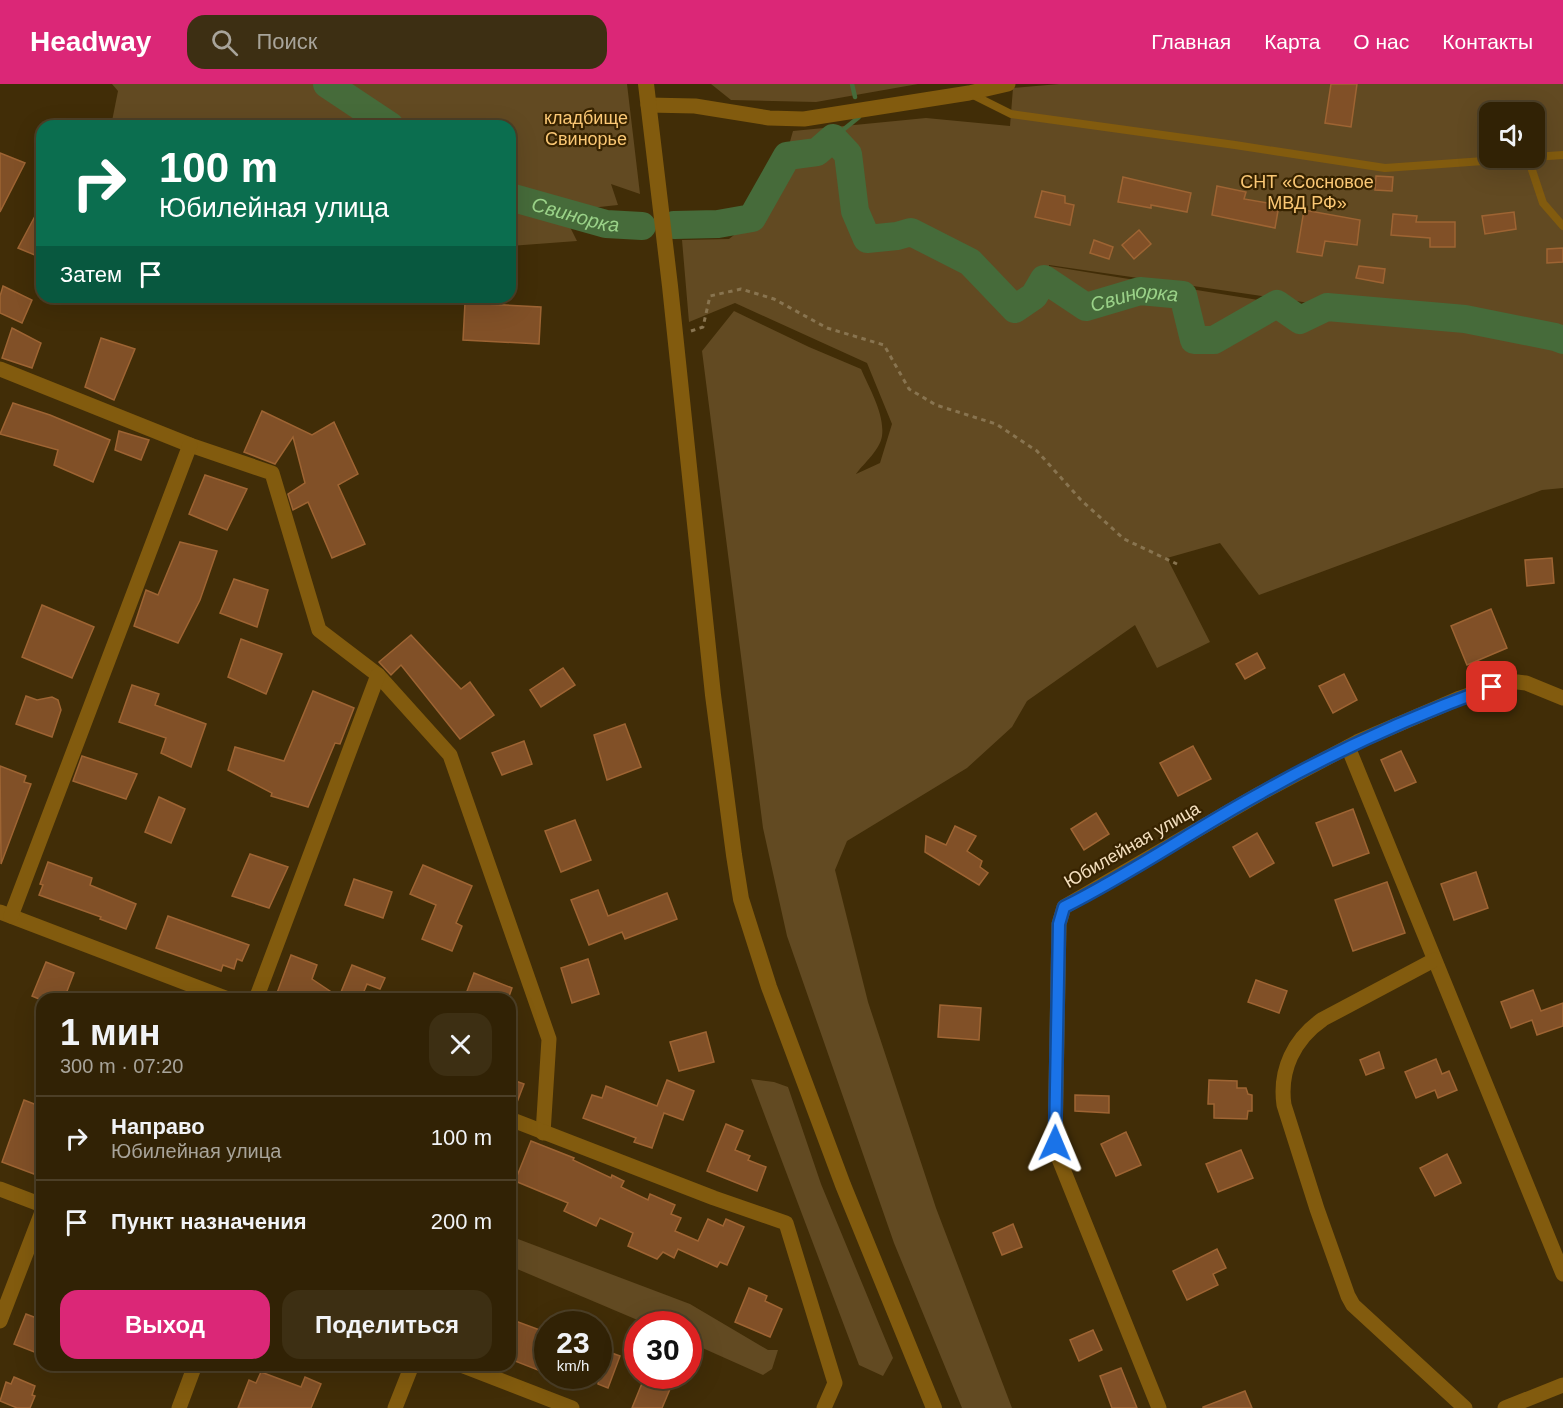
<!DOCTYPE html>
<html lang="ru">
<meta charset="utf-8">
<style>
:root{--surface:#312205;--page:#3d2f13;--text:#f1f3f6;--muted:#a8a49a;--line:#4c3f27;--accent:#db2777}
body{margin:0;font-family:Helvetica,sans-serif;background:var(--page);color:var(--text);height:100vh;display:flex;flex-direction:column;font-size:22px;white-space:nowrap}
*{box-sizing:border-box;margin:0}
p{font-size:20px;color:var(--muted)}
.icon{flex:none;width:33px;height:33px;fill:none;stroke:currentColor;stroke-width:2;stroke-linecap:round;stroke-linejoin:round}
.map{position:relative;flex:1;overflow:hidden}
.details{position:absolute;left:36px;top:909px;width:480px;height:378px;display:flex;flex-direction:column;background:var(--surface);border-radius:18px;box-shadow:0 6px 24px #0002,0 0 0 2px var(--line)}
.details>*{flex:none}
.top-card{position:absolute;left:36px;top:36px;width:480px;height:183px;border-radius:18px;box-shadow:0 6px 24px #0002,0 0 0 2px var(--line);background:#0b6e4f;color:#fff;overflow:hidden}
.buttons{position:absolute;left:1479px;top:18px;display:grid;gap:12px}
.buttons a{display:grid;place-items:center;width:66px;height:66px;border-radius:12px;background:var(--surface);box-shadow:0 6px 24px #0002,0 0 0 2px var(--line);font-size:30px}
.speed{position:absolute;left:534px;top:1227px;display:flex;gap:12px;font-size:30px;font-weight:700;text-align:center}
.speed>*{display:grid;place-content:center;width:78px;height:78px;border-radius:50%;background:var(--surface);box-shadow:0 6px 24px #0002,0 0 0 2px var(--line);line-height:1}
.speed small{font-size:15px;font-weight:400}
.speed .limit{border:9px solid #d22;background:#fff;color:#111}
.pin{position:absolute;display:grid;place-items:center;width:51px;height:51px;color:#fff;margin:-26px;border-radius:12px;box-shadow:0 3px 9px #0006}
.me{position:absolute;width:66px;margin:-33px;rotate:1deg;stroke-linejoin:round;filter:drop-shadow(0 0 4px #0008)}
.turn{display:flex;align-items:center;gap:21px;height:126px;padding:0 24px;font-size:27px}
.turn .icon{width:78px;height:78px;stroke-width:2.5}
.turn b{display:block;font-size:42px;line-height:51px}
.then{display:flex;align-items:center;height:57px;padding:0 24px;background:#0003;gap:12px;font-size:22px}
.round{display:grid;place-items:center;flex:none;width:63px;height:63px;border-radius:18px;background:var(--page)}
.summary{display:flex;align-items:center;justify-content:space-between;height:102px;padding:0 24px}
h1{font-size:36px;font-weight:700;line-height:45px}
.action{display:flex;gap:12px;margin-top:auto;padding:12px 24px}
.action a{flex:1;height:69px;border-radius:18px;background:var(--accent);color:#fff;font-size:24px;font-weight:700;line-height:69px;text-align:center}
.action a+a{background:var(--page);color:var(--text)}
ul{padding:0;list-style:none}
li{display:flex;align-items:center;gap:18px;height:84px;padding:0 24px;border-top:2px solid var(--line)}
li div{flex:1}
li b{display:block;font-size:22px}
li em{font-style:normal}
header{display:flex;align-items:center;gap:36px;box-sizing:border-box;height:84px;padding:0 30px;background:var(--accent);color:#fff}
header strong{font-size:28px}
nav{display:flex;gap:33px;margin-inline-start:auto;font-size:21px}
.search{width:420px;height:54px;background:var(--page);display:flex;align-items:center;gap:15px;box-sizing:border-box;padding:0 21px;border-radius:18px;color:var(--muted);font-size:22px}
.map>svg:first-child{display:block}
.green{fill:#624a22;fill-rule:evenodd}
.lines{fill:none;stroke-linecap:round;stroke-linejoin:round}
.stream{stroke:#466b3a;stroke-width:4.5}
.river{stroke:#466b3a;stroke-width:28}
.building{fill:#815027;stroke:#9e6433;stroke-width:1.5}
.path{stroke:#887450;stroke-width:3;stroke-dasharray:4.5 4.5;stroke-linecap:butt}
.service{stroke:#825b0e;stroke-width:8}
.minor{stroke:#825b0e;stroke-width:15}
.secondary{stroke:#825b0e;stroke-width:16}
.route-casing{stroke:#114b97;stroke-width:15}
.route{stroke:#1a73e8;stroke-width:10}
.labels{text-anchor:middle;stroke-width:4.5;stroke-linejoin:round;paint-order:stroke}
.park-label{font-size:18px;fill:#fbc875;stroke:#372300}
.street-label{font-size:18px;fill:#f5e0bf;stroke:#372300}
.water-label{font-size:20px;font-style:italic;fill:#9ad288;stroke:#372300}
</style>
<header>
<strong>Headway</strong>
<div class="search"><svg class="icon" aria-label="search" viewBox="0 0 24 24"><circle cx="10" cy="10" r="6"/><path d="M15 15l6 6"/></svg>Поиск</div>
<nav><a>Главная</a><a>Карта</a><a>О нас</a><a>Контакты</a></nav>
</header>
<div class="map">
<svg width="1563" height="1324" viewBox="0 0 1563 1324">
<rect width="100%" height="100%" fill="#412d07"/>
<g class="green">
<polygon points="112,0 627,0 640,110 611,100 618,121 562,127 577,157 510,162 510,42 111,42 118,7"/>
<polygon points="711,0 918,0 816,18 731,16"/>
<path d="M1059,0H1563V404L1542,406L1259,511L1220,459L1167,474L1210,558L1157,584L1135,541L1027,617L1012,643L967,684L847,757L835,786L868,918L936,1124L1012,1324H962L894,1159L787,852L763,744L702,267L734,227L809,263L861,285C869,304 885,330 882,352C880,366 864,379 856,390L880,379L892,340L867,279L735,219L689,238L682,156L729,155L772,121L793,47L926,34L1010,42L1013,4ZM1490,28H1534V74H1490ZM1049,182V181L1406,233L1369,234Z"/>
<polygon points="751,995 774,998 788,1003 821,1100 893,1274 883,1292 859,1281"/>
<polygon points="510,1152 690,1220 768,1266 778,1266 772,1285 763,1291 689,1258 688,1240 647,1240 510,1182"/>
</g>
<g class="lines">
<g class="stream">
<polyline points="852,0 855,13"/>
<polyline points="833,54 859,33"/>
</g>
<g class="river">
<polyline points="327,0 390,42"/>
<path id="s1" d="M510,113L606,140L642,142"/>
<path id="s2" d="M674,141L718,140L752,134L787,72L817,68L833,54L848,70L855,127L867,155L897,152L911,148L970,178L1015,225L1034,212L1044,195L1086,223L1140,207L1183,211L1194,256H1214L1277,220L1300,236L1327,223L1465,235L1555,253L1563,256"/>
</g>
</g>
<g class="building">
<polygon points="1331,0 1357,0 1351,43 1325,39"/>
<polygon points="0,69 25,79 0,128"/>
<polygon points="1376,92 1393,93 1392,107 1375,106"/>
<polygon points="1123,93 1191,109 1187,128 1151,121 1151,124 1118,118"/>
<polygon points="1217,102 1246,108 1244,115 1279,121 1275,144 1212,131"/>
<polygon points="1042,107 1065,112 1065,119 1074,121 1070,141 1035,133"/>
<polygon points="42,119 42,174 18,164"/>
<polygon points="1304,126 1360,136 1357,161 1325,157 1322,172 1297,168"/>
<polygon points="1514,128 1516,145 1485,150 1482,132"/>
<polygon points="1393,130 1417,132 1416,138 1455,138 1455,163 1430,163 1430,154 1391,151"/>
<polygon points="1139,146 1151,160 1134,175 1122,161"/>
<polygon points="1094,156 1113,163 1109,175 1090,169"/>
<polygon points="1563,164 1563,178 1547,179 1547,165"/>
<polygon points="1359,182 1385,185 1383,199 1356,194"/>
<polygon points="3,202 32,216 22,239 0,229 0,212"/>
<polygon points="465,219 541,223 539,260 463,256"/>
<polygon points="12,244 41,259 32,284 2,274"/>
<polygon points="101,254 135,265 114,316 85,303"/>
<polygon points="13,319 50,331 110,356 93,398 54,381 58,366 0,350"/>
<polygon points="262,327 312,351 334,338 358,390 338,401 365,460 332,474 308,418 293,426 288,410 305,399 293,353 275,380 244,368"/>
<polygon points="119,347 149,356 141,376 115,366"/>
<polygon points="205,391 247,405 227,446 189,430"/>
<polygon points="180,458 217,467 200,516 178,559 134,542 146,506 158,511"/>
<polygon points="1552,474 1554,499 1527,502 1525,476"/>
<polygon points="234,495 268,506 257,543 220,529"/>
<polygon points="42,521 94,543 72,594 22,573"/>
<polygon points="1491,525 1507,564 1467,581 1451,542"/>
<polygon points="411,551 461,605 470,598 494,631 460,655 401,581 391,591 379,578"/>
<polygon points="241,555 282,570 266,610 228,593"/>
<polygon points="1257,569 1265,584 1245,595 1236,580"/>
<polygon points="563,584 575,601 541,623 530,606"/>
<polygon points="1344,590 1357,616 1333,629 1319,602"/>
<polygon points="132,601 159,610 155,621 206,640 191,683 161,669 166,654 119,638"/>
<polygon points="313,607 354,624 340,660 335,659 308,723 271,712 272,709 228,686 235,663 284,677"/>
<polygon points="26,612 37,616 52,613 58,616 61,626 52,653 16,640"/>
<polygon points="625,640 641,683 607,696 594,651"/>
<polygon points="524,657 532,680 502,691 492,669"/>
<polygon points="1193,662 1211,695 1178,712 1160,679"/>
<polygon points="1401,667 1416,698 1395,707 1381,676"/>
<polygon points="82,672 137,690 126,715 73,697"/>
<polygon points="0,682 26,692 24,698 31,700 1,780"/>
<polygon points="159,713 185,725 171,759 145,748"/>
<polygon points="1353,725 1369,769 1333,782 1316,739"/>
<polygon points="1096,729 1109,750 1084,766 1071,745"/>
<polygon points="575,736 591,776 561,788 545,747"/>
<polygon points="955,742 976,752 967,767 982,777 980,783 988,789 979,801 925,768 926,752 946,761"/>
<polygon points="1257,749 1274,779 1250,793 1233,763"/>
<polygon points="250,770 288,783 269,824 232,812"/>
<polygon points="48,778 92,794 90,801 136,820 126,845 100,835 101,833 39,811 43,801 40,800"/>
<polygon points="423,781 472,802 456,839 462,842 452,867 422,855 436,821 410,810"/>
<polygon points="1476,788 1488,824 1454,836 1441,800"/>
<polygon points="354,795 392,808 383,834 345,821"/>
<polygon points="1387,798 1405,849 1353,867 1335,816"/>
<polygon points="598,806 608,832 667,809 677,835 625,855 622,848 589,861 571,816"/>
<polygon points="168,832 249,861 242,877 237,875 234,885 223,881 221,887 156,864"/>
<polygon points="291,871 317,881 312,895 339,913 352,881 385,894 380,905 367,900 361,915 292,915 277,909"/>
<polygon points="588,875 599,910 572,919 561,884"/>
<polygon points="46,878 74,889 64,915 39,915 32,912"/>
<polygon points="474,889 512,904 508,915 464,915"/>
<polygon points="1256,896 1287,907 1279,929 1248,918"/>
<polygon points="1533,906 1541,927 1563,919 1563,942 1537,951 1532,936 1511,944 1501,918"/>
<polygon points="940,921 981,924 979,956 938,953"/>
<polygon points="706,948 714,978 679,987 670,958"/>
<polygon points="1379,968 1384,984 1366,991 1360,976"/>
<polygon points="1436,975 1442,990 1449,987 1457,1006 1438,1014 1435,1006 1416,1014 1405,988"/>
<polygon points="510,995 524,1000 514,1026 510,1025"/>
<polygon points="667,996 694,1007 683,1036 664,1029 652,1064 634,1058 636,1054 583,1034 592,1011 602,1014 606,1002 657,1022"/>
<polygon points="1209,996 1237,997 1237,1004 1246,1004 1248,1010 1252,1011 1252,1027 1248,1027 1247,1035 1214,1034 1214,1020 1208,1020"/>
<polygon points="1075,1011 1109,1012 1109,1029 1075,1027"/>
<polygon points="24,1016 42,1023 42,1073 34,1090 2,1078"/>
<polygon points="726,1040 743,1047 735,1066 750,1072 748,1076 766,1083 757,1107 707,1087"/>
<polygon points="1126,1048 1141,1081 1116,1092 1101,1060"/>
<polygon points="531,1057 574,1074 573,1076 611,1094 612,1091 624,1097 621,1103 648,1116 650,1110 675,1121 671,1130 681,1134 675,1147 698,1157 708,1135 723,1142 726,1135 744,1143 727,1181 720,1178 717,1183 678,1165 674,1174 663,1168 657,1175 628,1162 633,1149 600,1134 596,1142 564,1127 568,1119 515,1097"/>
<polygon points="1241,1066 1253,1094 1218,1108 1206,1080"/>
<polygon points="1447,1070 1461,1099 1435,1112 1420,1084"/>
<polygon points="1013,1140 1022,1163 1002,1171 993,1149"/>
<polygon points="1217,1165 1226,1184 1213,1190 1218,1201 1187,1216 1173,1187"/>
<polygon points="749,1204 767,1212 765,1217 782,1225 770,1253 735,1238"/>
<polygon points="26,1230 42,1236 42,1271 14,1260"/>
<polygon points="510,1235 548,1249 548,1290 510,1275"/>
<polygon points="1093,1246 1102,1266 1079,1277 1070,1256"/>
<polygon points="598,1264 620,1272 608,1304 598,1300"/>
<polygon points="1121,1284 1137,1324 1112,1324 1100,1292"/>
<polygon points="261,1288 301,1303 305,1293 321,1300 311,1324 238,1324 249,1296 256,1299"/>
<polygon points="645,1292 657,1292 673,1298 662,1324 632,1324"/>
<polygon points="14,1293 35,1302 32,1311 35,1312 30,1324 17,1324 0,1317 6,1298 11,1300"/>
<polygon points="1245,1307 1252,1324 1203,1324 1203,1323"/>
</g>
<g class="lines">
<polyline class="path" points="691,247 703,243 710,212 741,205 774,215 827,244 884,261 909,305 936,321 996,340 1037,367 1081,416 1124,455 1177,480"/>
<g class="service">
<polyline points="971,10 1011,30 1235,61 1385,84 1527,74"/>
<polyline points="1534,73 1563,71"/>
<polyline points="1528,74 1543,119 1563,142"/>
</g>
<g class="minor">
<polyline points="648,21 695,22 769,34 804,35 969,9 1008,0"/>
<polyline points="0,285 190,361 272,389 319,546 378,591 450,671 549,955 543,1049"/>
<polyline points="1348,663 1563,1190"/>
<polyline points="0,828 228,915"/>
<polyline points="11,832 190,361"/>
<path d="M1434,876L1323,935C1294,955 1279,986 1284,1021L1317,1125L1348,1212L1353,1221L1465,1324"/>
<polyline points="256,915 378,591"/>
<polyline points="510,1035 714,1114 786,1139 835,1299 824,1324"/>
<polyline points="0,1105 42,1121"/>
<polyline points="0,1237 42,1128"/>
<polyline points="461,1281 572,1324"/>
<polyline points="179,1324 195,1281"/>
<polyline points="395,1324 412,1281"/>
<polyline points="1159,1324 1057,1070 1055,1059 1059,840 1064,823 1261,709 1357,658 1460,614 1509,597 1526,599 1563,614"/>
<polyline points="1505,1324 1563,1301"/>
</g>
<polyline class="secondary" points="646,0 670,202 713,611 734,771 741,815 769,903 843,1101 934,1324"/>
</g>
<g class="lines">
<defs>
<path id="route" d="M1055,1059L1059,840L1064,823C1132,789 1195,745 1261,709C1335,667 1412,632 1492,603"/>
</defs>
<use href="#route" class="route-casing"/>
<use href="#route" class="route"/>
</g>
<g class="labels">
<g class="park-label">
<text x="586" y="40">кладбище<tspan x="586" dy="21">Свинорье</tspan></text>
<text x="1307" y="104">СНТ «Сосновое<tspan x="1307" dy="21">МВД РФ»</tspan></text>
</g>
<g class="street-label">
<text transform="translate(1132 761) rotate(-30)" y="6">Юбилейная улица</text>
</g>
<g class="water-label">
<text dy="7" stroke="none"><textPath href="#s1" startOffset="68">Свинорка</textPath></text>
<text dy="7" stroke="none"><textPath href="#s2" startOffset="630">Свинорка</textPath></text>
</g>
</g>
</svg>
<div class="buttons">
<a><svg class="icon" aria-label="sound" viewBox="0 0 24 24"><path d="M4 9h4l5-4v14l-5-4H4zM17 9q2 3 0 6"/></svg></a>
</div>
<div class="speed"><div>23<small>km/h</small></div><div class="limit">30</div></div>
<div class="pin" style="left:1492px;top:603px;background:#d93025"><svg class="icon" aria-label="arrive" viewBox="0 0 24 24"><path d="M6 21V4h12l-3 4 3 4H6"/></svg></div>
<svg class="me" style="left:1055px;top:1059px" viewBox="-20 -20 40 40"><path d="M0-17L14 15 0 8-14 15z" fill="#1a73e8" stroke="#fff" stroke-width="4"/></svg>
<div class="top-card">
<div class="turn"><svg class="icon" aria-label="right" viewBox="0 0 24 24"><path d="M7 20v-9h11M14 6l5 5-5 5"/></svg><div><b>100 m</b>Юбилейная улица</div></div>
<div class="then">Затем<svg class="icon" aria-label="arrive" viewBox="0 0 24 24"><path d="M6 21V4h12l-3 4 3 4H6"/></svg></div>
</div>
<section class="details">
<div class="summary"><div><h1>1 мин</h1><p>300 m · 07:20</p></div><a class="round"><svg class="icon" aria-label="close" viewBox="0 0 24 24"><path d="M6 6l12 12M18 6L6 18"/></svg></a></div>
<ul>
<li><svg class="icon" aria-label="right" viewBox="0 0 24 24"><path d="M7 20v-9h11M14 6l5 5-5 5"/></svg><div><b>Направо</b><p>Юбилейная улица</p></div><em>100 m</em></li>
<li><svg class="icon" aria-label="arrive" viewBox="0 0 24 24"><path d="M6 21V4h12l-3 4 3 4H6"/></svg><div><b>Пункт назначения</b></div><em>200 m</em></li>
</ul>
<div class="action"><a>Выход</a><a>Поделиться</a></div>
</section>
</div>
